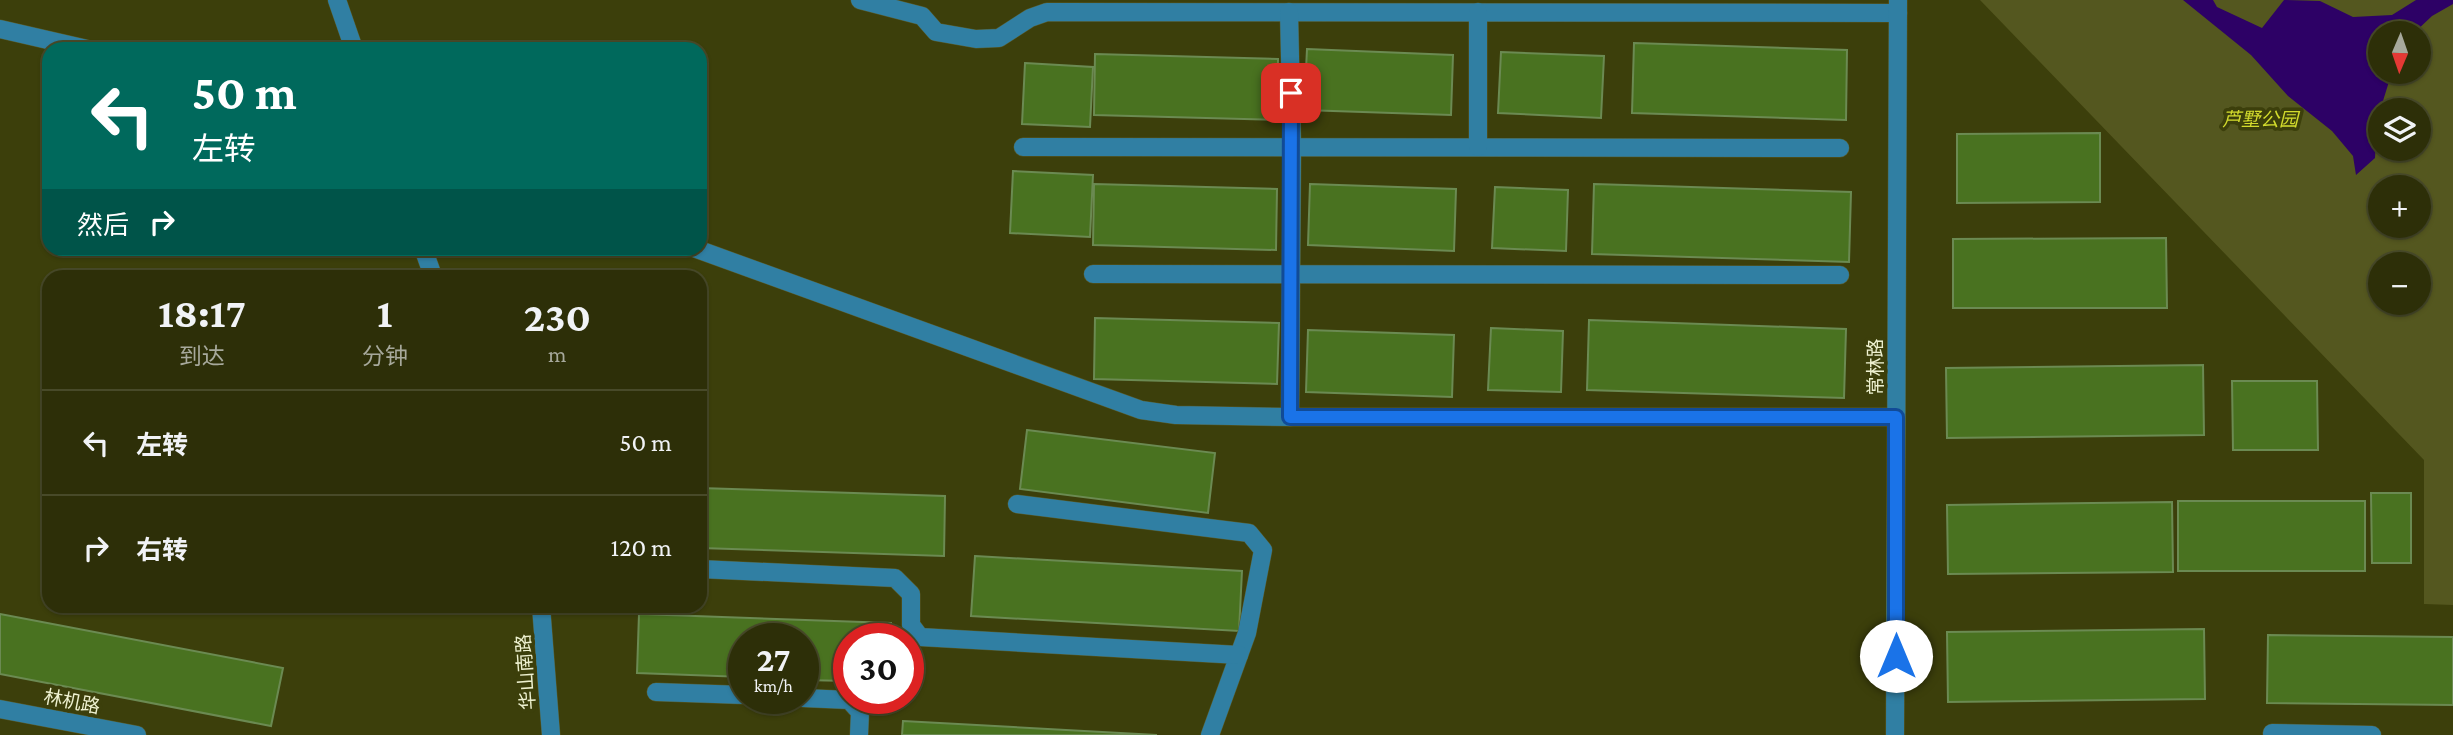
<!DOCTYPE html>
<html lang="zh">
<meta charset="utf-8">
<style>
:root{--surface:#2d2f08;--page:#353712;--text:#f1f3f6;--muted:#a7a99c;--line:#484a29}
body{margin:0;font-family:"Crimson Pro","Noto Sans SC",serif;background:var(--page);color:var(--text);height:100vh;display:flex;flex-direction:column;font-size:26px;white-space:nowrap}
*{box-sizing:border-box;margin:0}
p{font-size:23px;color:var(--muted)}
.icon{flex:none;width:38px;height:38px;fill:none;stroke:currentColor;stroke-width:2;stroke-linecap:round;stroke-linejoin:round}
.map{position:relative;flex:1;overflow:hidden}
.side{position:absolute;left:42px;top:270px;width:665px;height:343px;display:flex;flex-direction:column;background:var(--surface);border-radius:21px;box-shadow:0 2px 5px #0004,0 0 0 2px var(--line)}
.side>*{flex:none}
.top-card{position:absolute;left:42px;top:42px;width:665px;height:214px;border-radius:21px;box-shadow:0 2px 5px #0004,0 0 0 2px var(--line);background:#00695c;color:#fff;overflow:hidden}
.needle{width:46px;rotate:182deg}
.buttons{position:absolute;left:2368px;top:21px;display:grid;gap:14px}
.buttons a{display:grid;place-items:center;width:63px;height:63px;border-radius:50%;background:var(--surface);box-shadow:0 2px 5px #0004,0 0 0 2px var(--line);font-size:35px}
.speed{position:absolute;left:728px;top:623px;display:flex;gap:14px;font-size:35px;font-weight:700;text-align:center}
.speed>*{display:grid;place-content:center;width:91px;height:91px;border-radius:50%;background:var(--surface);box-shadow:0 2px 5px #0004,0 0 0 2px var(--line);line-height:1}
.speed small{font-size:18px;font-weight:400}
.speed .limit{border:10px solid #d22;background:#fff;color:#111}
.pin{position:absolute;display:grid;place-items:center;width:60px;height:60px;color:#fff;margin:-30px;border-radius:14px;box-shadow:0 4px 10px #0006}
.me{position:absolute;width:77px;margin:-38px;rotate:0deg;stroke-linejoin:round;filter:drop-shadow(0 0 5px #0008)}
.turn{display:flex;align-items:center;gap:24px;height:147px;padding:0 35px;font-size:32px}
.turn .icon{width:91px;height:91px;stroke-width:2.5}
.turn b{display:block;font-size:49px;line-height:60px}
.then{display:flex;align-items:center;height:66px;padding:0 35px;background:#0003;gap:14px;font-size:26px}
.eta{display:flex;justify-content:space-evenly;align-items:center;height:119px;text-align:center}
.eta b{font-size:42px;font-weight:700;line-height:49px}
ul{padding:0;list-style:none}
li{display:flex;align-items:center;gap:21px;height:105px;padding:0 35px;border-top:2px solid var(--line)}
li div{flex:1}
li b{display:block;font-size:26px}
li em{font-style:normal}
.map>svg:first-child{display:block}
.green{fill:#54571f;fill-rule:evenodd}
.water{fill:#2d0166}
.building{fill:#497220;stroke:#6b8a52;stroke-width:2}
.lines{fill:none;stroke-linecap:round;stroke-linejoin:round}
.minor-casing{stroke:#585b2b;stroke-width:19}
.minor{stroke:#307fa3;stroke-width:18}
.route-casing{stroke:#114b97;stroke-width:18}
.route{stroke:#1a73e8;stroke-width:12}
.labels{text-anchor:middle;stroke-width:7;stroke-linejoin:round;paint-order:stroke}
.park-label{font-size:19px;font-style:italic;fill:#d3db2d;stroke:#3c3f0b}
.street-label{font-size:19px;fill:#eef1d0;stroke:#3c3f0b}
</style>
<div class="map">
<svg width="2453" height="735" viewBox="0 0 2453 735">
<rect width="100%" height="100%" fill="#3c3f0b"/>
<path class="green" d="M1980,0H2453V605L2424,604V460ZM2380,33H2418V72H2380ZM2380,110H2418V149H2380ZM2380,187H2418V226H2380ZM2380,264H2418V303H2380Z"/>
<polygon class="water" points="2183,0 2213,0 2217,7 2262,28 2284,0 2320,1 2353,17 2392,15 2416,0 2453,0 2453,4 2432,16 2414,33 2380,33 2380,72 2392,72 2377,120 2375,158 2356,175 2353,156 2332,131 2288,96 2251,55"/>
<g class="building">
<polygon points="1634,43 1847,50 1846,120 1632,113"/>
<polygon points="1307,49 1453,55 1451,115 1304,110"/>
<polygon points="1501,52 1604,56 1601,118 1498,113"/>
<polygon points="1095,54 1278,59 1277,120 1094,115"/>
<polygon points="1025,63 1093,67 1090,127 1022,124"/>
<polygon points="2100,133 2100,202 1957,203 1957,134"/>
<polygon points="1013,171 1093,175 1090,237 1010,233"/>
<polygon points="1094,184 1277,189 1276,250 1093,245"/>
<polygon points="1310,184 1456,189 1454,251 1308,245"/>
<polygon points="1594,184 1851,192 1849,262 1592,254"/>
<polygon points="1495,187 1568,190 1566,251 1492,248"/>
<polygon points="2166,238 2167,308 1953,308 1953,239"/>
<polygon points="1095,318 1279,323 1277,384 1094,379"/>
<polygon points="1589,320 1846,329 1844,398 1587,390"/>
<polygon points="1491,328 1563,331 1561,392 1488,390"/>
<polygon points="1308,330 1454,335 1452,397 1306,392"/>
<polygon points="2203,365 2204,435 1947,438 1946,368"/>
<polygon points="2232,381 2317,381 2318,450 2233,450"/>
<polygon points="1027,430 1215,453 1208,513 1020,489"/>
<polygon points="700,488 945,496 944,556 700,548"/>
<polygon points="2371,493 2411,493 2411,563 2372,563"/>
<rect x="2178" y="501" width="187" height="70"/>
<polygon points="2172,502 2173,572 1948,574 1947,505"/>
<polygon points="975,556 1242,571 1239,631 971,616"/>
<polygon points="0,614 283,668 271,726 0,674"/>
<polygon points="639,614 891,623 890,639 849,639 849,681 803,680 803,639 744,639 744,677 637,673"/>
<polygon points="2204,629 2205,699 1948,702 1947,632"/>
<polygon points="2268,635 2453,637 2453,705 2267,703"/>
<polygon points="903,721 1157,735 902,735"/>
</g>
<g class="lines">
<defs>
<g id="minor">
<polyline points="337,0 354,49"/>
<polyline points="860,0 922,16 936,32 976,39 999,38 1030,18 1047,12 1898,13"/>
<polyline points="1289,12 1292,147 1290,417"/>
<polyline points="0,29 87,49"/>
<polyline points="1023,147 1840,148"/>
<polyline points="1478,147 1478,12"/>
<polyline points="423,248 433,276"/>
<polyline points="694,248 1141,410 1176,415 1290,417 1896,417"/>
<polyline points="1093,274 1840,275"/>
<polyline points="1017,504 1249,533 1263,550 1247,633 1210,735"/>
<polyline points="700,569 895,578 911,594 911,625 920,637 1239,655"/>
<polyline points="541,606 551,735"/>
<polyline points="656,692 744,695"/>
<polyline points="803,698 849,700 860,712 859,735"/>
<polyline points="0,709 137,735"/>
<polyline points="2272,733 2372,735"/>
<polyline points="1895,735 1898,0"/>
</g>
</defs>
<use href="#minor" class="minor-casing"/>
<use href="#minor" class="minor"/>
</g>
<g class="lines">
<defs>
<polyline id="route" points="1291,93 1290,417 1896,417 1896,656"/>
</defs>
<use href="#route" class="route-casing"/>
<use href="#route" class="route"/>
</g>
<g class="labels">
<g class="park-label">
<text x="2260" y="126">芦墅公园</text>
</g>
<g class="street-label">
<text transform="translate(1875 367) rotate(-90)" y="7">常林路</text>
<text transform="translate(525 672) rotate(-94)" y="7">华山南路</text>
<text transform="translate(72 701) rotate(11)" y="7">林机路</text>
</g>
</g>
</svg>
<div class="buttons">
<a><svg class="needle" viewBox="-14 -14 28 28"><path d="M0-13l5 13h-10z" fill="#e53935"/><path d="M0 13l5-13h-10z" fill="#a7a99c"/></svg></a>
<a><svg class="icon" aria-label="layers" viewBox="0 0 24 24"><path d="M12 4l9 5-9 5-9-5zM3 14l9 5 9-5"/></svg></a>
<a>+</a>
<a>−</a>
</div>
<div class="speed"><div>27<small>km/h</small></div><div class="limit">30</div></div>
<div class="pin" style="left:1291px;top:93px;background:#d93025"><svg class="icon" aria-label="arrive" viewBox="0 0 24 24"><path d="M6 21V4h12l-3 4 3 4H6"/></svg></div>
<svg class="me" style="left:1896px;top:656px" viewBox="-20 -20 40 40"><circle r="19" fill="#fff"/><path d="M0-13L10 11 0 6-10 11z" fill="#1a73e8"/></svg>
<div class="top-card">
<div class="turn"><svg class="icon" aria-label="left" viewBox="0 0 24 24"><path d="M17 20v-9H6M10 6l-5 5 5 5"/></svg><div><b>50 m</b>左转</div></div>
<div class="then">然后<svg class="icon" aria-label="right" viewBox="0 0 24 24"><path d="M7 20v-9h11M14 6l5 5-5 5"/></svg></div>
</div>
<section class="side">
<div class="eta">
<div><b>18:17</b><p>到达</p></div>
<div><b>1</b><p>分钟</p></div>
<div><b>230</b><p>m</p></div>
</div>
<ul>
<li><svg class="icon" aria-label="left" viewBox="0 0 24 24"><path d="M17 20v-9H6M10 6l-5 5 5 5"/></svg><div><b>左转</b></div><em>50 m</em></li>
<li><svg class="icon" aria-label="right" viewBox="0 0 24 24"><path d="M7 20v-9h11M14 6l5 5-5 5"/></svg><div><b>右转</b></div><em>120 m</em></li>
</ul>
</section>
</div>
